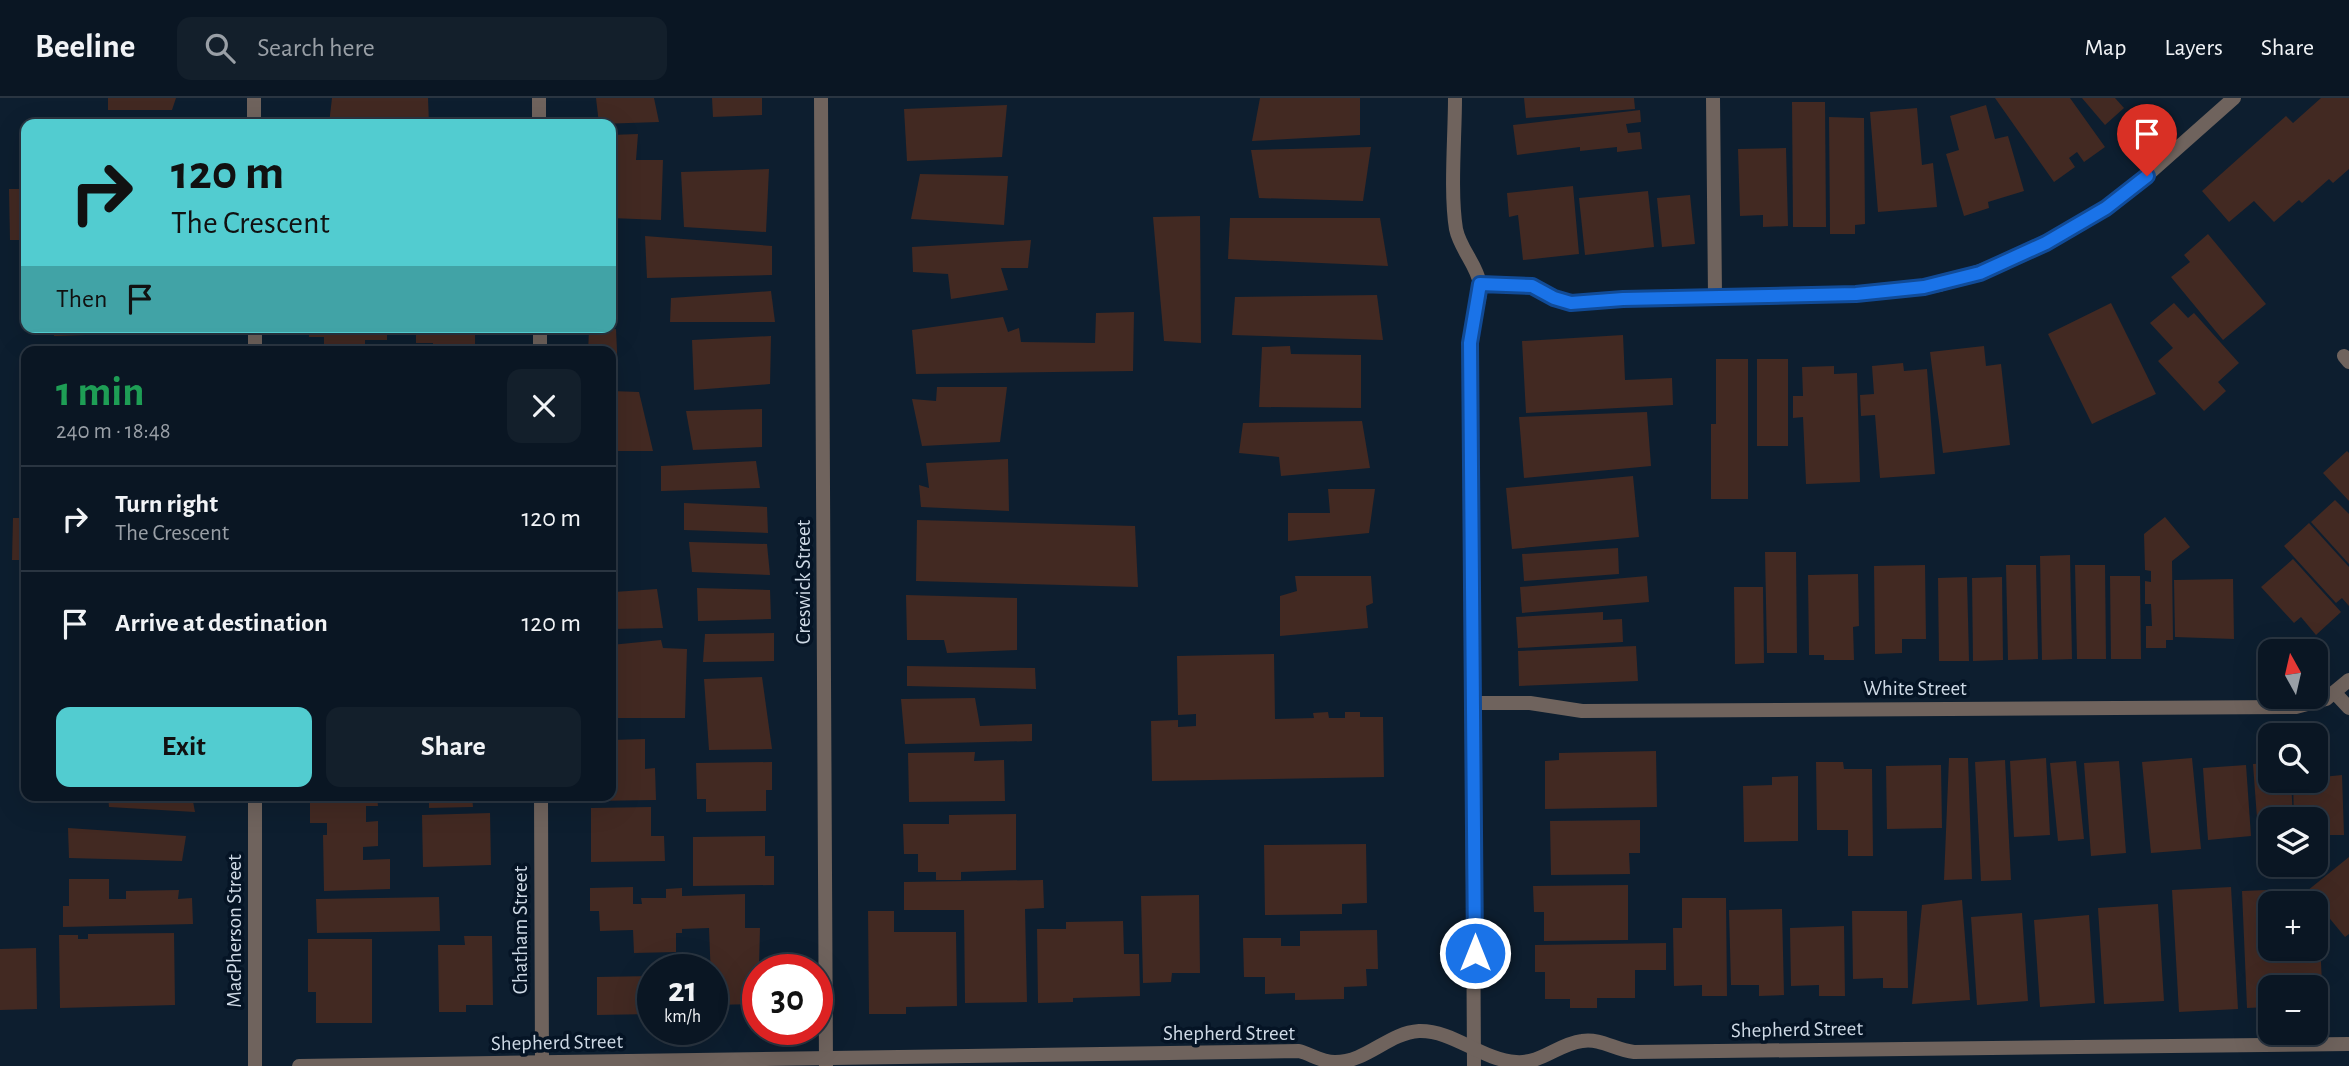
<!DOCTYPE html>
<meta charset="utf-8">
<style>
:root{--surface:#0a1623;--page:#131f2b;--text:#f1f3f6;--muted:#999fa6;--line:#2a3541;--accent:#52ccd0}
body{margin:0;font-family:"Alegreya Sans",sans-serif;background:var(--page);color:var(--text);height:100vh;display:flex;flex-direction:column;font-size:26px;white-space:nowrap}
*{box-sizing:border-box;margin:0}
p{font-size:23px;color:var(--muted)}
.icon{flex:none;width:38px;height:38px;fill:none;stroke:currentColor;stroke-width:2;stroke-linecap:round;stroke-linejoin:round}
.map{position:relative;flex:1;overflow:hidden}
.drawer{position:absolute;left:21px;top:248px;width:595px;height:455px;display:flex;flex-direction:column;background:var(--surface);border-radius:14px;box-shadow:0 7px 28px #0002,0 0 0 2px var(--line)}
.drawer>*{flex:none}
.guide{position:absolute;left:21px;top:21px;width:595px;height:214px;border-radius:14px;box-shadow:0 7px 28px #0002,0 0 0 2px var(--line);background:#52ccd0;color:#111;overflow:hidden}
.needle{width:46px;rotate:352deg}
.tools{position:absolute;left:2258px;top:541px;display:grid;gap:14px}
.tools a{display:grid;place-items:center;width:70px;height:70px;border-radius:14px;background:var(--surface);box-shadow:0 7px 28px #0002,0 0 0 2px var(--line);font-size:35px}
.speed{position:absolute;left:637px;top:856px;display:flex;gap:14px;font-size:35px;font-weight:700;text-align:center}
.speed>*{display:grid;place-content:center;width:91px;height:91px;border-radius:50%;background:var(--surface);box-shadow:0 7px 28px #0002,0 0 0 2px var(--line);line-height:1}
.speed small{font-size:18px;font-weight:400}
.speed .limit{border:10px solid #d22;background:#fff;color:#111}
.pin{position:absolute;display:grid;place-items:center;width:60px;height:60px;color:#fff;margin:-72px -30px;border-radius:50% 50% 50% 0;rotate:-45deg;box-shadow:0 0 7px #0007}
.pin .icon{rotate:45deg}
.me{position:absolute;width:77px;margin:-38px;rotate:0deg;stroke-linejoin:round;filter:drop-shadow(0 0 5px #0008)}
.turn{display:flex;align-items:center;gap:24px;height:147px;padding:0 35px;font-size:32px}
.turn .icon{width:91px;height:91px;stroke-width:2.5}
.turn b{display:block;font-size:49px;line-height:60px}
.then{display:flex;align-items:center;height:66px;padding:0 35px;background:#0003;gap:14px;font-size:26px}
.round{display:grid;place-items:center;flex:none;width:74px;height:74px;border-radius:14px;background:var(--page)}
.headline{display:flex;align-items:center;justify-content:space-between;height:119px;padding:0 35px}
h1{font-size:42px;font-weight:700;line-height:52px;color:#1e9e55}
.cta{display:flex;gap:14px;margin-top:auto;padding:14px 35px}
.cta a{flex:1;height:80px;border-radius:14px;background:var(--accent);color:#111;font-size:28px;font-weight:700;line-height:80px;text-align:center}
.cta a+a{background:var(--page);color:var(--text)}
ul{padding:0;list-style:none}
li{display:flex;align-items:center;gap:21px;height:105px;padding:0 35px;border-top:2px solid var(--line)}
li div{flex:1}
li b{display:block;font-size:26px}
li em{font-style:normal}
header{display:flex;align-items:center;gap:42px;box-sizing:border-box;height:98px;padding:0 35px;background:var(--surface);border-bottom:2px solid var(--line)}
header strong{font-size:33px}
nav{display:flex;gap:38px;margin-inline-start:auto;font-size:24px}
.search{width:490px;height:63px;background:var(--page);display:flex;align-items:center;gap:18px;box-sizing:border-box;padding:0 24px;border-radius:14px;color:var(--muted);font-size:26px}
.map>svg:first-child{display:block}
.building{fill:#422922}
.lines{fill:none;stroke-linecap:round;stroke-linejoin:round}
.lane{stroke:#6f635d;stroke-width:14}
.street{stroke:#6f635d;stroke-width:14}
.route-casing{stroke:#114b97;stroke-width:18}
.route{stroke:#1a73e8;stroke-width:12}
.labels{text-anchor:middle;stroke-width:7;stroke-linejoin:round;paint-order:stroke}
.street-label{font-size:21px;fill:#ced9e5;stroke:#051425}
</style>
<header>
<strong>Beeline</strong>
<div class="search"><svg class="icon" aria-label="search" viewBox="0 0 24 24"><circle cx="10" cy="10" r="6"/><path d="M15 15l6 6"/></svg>Search here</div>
<nav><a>Map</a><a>Layers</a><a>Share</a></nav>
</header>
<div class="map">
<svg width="2349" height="968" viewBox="0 0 2349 968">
<rect width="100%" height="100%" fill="#0d1e2f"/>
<g class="building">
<polygon points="108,0 176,0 172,12 108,12"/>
<polygon points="332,0 428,0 429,26 329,26"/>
<polygon points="596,0 654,0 659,24 599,26"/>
<polygon points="712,0 762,0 762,17 713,19"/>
<polygon points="1260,0 1360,0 1360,37 1252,43"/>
<polygon points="1524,0 1634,0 1635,11 1526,20"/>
<polygon points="1995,0 2070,0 2105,49 2084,64 2077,54 2069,60 2075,69 2054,84"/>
<polygon points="2082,0 2115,0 2124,10 2105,27"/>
<polygon points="2321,0 2349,0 2349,71 2333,85 2329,81 2302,105 2299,102 2274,124 2254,103 2229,124 2202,93 2286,18 2293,25"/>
<polygon points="1792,4 1825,4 1826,129 1793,129"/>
<polygon points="1007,7 1002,59 907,63 904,11"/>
<polygon points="1986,7 1995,41 2008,38 2024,93 1988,104 1989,110 1964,118 1946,56 1959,52 1950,18"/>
<polygon points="1917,10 1922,67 1933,65 1937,109 1878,114 1870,14"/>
<polygon points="1640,12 1641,24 1626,26 1628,35 1640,34 1642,51 1617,54 1617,49 1580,53 1580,49 1517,57 1513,27"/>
<polygon points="1829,19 1864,20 1865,126 1855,127 1855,136 1830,136"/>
<polygon points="638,36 636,62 663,62 661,122 611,120 611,37"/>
<polygon points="1371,49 1363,103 1259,100 1251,52"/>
<polygon points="1786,50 1788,128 1763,129 1763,117 1740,118 1738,51"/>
<polygon points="769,71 766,134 684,129 681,74"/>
<polygon points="920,76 1008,78 1004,127 911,121"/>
<polygon points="1573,88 1579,156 1523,162 1518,117 1509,119 1507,95"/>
<polygon points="9,91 26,91 26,142 10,142"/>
<polygon points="1648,93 1654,149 1585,157 1579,100"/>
<polygon points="1690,97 1695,146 1662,149 1657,100"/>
<polygon points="1200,118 1201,245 1164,243 1153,119"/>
<polygon points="1230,120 1380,120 1388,168 1228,161"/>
<polygon points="2208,136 2266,206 2223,242 2171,179 2190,164 2184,157"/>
<polygon points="645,138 772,148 772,177 647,180"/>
<polygon points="1031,142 1028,170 1001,170 1008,192 951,201 948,176 913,174 912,149"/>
<polygon points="771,193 775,224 670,224 671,200"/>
<polygon points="1377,197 1383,242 1232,237 1235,199"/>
<polygon points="2111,205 2156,296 2092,326 2048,236"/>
<polygon points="2174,205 2188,220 2194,215 2239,265 2218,284 2226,293 2204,313 2158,263 2173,250 2150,225"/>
<polygon points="1134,214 1133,273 916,276 912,232 1003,219 1008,234 1019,230 1021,244 1095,245 1096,215"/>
<polygon points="55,229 180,229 180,234 54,238"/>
<polygon points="309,229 387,229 387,242 365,242 365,254 324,254 324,239 309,239"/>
<polygon points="416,229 480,229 480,234 475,234 475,254 433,254 433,245 416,245"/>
<polygon points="616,231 618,276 611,276 611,254 588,254 589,232"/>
<polygon points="1623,237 1625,282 1672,280 1673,307 1526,315 1522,243"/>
<polygon points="771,238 770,286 694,292 692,242"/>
<polygon points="1290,248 1291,256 1361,257 1361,310 1259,309 1262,249"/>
<polygon points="1984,248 1986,268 2001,266 2010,347 1943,355 1930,254"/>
<polygon points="1716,261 1748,261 1748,401 1711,401 1711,326 1716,326"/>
<rect x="1757" y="261" width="31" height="87"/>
<polygon points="1903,265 1904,273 1927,271 1935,376 1880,380 1875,317 1861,318 1860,297 1874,296 1872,268"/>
<polygon points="1834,268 1834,276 1857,275 1860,384 1806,386 1803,319 1793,320 1793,298 1803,298 1802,269"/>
<polygon points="937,289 1007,289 1000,344 922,348 912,301 936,303"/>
<polygon points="611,293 639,294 653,353 611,353"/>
<polygon points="762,311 762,349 693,352 686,313"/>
<polygon points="1647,314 1651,368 1524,380 1519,319"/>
<polygon points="1362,323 1370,370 1281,378 1279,359 1239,355 1243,325"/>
<polygon points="2347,353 2349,355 2349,403 2323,375"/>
<polygon points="1008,361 1009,413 921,409 919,387 929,390 926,365"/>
<polygon points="756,363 760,390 661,393 661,368"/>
<polygon points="1633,378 1639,439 1512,451 1506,390"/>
<polygon points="1328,391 1375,391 1369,435 1288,443 1288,415 1330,415"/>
<polygon points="2335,402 2349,416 2349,466 2311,424"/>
<polygon points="684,405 767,409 768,435 684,432"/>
<polygon points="2165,419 2190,449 2172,463 2173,542 2166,542 2166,550 2146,550 2146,528 2152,528 2151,506 2145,506 2145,483 2151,484 2151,473 2145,472 2144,436"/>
<polygon points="13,420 26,420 26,462 12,462"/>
<polygon points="917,422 1135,428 1138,489 916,483"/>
<polygon points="2309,425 2349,469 2349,508 2342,500 2336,505 2284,448"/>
<polygon points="689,444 767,446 770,477 692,474"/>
<polygon points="1618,450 1619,476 1524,483 1522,456"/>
<polygon points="1765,454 1796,454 1797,555 1767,555"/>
<polygon points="2070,457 2072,561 2042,562 2040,458"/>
<polygon points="2293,461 2341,514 2316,537 2301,519 2294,525 2261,489"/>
<polygon points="1925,467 1926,541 1902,541 1902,555 1875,556 1874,468"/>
<polygon points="2006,467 2036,467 2038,561 2008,562"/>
<polygon points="2075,467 2105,467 2106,561 2077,561"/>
<polygon points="1858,476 1859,528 1853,529 1854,562 1824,562 1824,557 1809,557 1808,477"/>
<polygon points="1295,478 1371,478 1373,505 1366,508 1368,530 1280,538 1280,498 1297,493"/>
<polygon points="1647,478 1649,504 1522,515 1520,489"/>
<polygon points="2110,478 2140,478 2141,561 2111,561"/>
<polygon points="1967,479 1969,563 1939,563 1938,480"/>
<polygon points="2002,479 2003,562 1973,563 1972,480"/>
<polygon points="2233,481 2234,541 2175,539 2174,482"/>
<polygon points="1734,489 1763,489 1764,565 1735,566"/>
<polygon points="697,490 770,492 771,521 698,523"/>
<polygon points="657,491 663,530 611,531 614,494"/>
<polygon points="906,497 1017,500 1017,552 947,555 944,542 907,542"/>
<polygon points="1603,514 1603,522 1622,521 1623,544 1518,550 1516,519"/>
<polygon points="774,535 774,563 703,564 705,536"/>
<polygon points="661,542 663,550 687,551 685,620 611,620 611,547"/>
<polygon points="1636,548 1638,583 1519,588 1518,553"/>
<polygon points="1274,556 1275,621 1314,620 1313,615 1328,614 1329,620 1345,620 1345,614 1360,614 1360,619 1383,619 1384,679 1152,683 1151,623 1178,622 1178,629 1196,628 1196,616 1178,617 1177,558"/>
<polygon points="907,568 1035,570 1036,591 907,588"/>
<polygon points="762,579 772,651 709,652 704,581"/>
<polygon points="975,600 980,628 1032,626 1032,643 905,646 901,601"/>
<polygon points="645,641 645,671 655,670 656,702 588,703 588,698 611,698 611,642"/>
<polygon points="1656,653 1657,709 1545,711 1545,663 1559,662 1559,655"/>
<polygon points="975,654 974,663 1004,662 1005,703 909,704 908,655"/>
<polygon points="1949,660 1968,660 1972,781 1944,782"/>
<polygon points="2046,660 2050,737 2014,739 2010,663"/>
<polygon points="2192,660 2201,751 2151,755 2142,664"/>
<polygon points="2005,662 2011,782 1981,783 1975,664"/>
<polygon points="2076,663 2084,741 2058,743 2050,665"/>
<polygon points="2119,663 2126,755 2091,758 2084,665"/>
<polygon points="772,664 772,692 766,692 766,713 706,714 706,701 697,701 696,665"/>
<polygon points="1816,664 1843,664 1844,671 1872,671 1873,758 1848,758 1848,732 1817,732"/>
<polygon points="2270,665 2270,682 2291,682 2293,721 2270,721 2270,760 2260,761 2253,666"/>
<polygon points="1941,667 1942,730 1887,731 1886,668"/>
<polygon points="2246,667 2251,738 2208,742 2203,670"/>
<polygon points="2342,677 2344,737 2315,737 2315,721 2294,721 2293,682"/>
<polygon points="1798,678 1798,743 1744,744 1743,688 1772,687 1772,679"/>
<polygon points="108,698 192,698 195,714 109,709"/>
<polygon points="310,698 377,698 378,708 366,708 366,724 378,723 378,748 363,749 363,762 390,761 390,791 324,793 323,737 327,737 327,725 310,725"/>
<polygon points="429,698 472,698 473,709 429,710"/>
<polygon points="651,709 651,738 664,738 665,763 591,764 591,710"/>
<polygon points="490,715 491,767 423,769 422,717"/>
<polygon points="1016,716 1016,772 961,774 961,782 936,782 936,774 918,774 918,756 904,756 903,726 949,726 949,717"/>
<polygon points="1640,722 1640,755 1629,755 1630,776 1551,777 1550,723"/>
<polygon points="68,730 186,738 182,763 69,760"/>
<polygon points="765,738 765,758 774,758 774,787 693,788 693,739"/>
<polygon points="1366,746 1367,805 1342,806 1342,816 1265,817 1264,747"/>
<polygon points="2349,759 2349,836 2345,839 2307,793"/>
<polygon points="69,781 109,781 109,801 126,801 126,793 179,792 178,801 192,800 193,826 63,829 63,808 69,808"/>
<polygon points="1043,782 1044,810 1025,811 1027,904 965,905 964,812 904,812 904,784"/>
<polygon points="1628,787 1628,842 1544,843 1544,814 1534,814 1533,788"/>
<polygon points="633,789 633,806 642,806 641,800 666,800 666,791 682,790 682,798 745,796 745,830 760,830 758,906 712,907 709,830 682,831 682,835 676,835 676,854 634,855 633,832 600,833 599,813 590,813 590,790"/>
<polygon points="2231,789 2238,911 2179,914 2172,792"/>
<polygon points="2267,792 2270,850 2315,850 2315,815 2319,822 2323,907 2315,908 2315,889 2270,889 2270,909 2247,910 2242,793"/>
<polygon points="1199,797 1200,875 1172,875 1171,884 1143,885 1141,798"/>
<polygon points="439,799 440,833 317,835 316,801"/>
<polygon points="1682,800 1726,800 1727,898 1702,898 1702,887 1674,888 1673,830 1682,830"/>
<polygon points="1962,802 1970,902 1912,906 1922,807"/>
<polygon points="2158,806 2164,903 2104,906 2098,810"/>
<polygon points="1782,811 1784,897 1759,898 1759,887 1731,887 1729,812"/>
<polygon points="868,813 894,813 894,834 956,834 957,908 906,909 906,916 869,916"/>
<polygon points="1852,813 1907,813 1908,890 1883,890 1883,880 1853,881"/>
<polygon points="2022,815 2028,903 1977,907 1971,819"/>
<polygon points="2089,817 2095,905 2040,909 2034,822"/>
<polygon points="1123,823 1124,856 1139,856 1140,898 1073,900 1073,904 1038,905 1037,831 1066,831 1066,824"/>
<polygon points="1844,828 1845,898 1819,898 1819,887 1791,888 1790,830"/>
<polygon points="1377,832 1378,871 1366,871 1367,888 1344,889 1344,901 1295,902 1295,895 1265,896 1265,879 1244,879 1243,840 1281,840 1281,848 1300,848 1300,833"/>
<polygon points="174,835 175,907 60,910 59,837 78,837 78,841 88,841 88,836"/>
<polygon points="464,838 492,838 493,907 466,907 466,914 439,914 438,847 465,847"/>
<polygon points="308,841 372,841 372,925 316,925 316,894 308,894"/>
<polygon points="1666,845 1666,872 1635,872 1635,900 1597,900 1597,910 1570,910 1570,901 1545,901 1545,874 1535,874 1535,847"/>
<polygon points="36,850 37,911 0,912 0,851"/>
<polygon points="653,878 653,916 597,917 597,879"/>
</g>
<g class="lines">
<g class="lane">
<polyline points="1713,0 1715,198"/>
<polyline points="2344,258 2349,264"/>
</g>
<g class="street">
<polyline points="254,0 254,26"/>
<polyline points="539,0 539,26"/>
<polyline points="821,0 826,968"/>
<path d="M1455,0C1455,39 1450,94 1456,131C1460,151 1477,167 1480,186C1482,204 1470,225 1470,245L1474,968"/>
<polyline points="1480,186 1532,188 1561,203 1579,205 1623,201 1856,196 1939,187 2004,165 2079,127 2128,94 2234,0"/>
<polyline points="255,229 255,254"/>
<polyline points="540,229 540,254"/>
<polyline points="2335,595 2349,610"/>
<polyline points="1474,605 1530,605 1582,613 2296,609 2326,601 2349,582"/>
<polyline points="255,698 255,968"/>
<polyline points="541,698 542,965"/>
<path d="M299,968L1299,953C1311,956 1321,964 1335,964C1367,964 1388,935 1419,933C1453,932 1482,962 1516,964C1541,966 1558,946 1582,943C1601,940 1615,952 1634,954L2349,946"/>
</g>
</g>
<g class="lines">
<defs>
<polyline id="route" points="1475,855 1470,245 1480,186 1532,188 1554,200 1571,205 1623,201 1856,196 1924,189 1980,175 2046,145 2106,110 2147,78"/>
</defs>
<use href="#route" class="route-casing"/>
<use href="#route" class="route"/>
</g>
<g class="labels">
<g class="street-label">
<text transform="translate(803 484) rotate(-90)" y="7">Creswick Street</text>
<text x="1915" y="597">White Street</text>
<text transform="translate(520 832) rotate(-90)" y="7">Chatham Street</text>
<text transform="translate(234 833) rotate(-90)" y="7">MacPherson Street</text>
<text transform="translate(1797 931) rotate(-1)" y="7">Shepherd Street</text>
<text x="1229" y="942">Shepherd Street</text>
<text transform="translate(557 944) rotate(-1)" y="7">Shepherd Street</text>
</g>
</g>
</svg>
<div class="tools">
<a><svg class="needle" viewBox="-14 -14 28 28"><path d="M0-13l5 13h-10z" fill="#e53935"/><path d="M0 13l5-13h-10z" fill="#999fa6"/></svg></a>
<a><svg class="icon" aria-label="search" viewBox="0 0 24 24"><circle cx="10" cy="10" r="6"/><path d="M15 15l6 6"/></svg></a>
<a><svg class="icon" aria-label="layers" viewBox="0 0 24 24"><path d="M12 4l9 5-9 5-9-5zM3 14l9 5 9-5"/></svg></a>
<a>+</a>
<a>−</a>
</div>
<div class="speed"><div>21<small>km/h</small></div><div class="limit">30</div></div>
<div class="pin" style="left:2147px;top:78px;background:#d93025"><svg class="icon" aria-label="arrive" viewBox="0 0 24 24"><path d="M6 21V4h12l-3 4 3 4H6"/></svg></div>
<svg class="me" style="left:1475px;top:855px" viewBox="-20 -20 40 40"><circle r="17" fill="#1a73e8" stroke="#fff" stroke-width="3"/><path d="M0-11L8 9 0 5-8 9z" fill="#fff"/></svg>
<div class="guide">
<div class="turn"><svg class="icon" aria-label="right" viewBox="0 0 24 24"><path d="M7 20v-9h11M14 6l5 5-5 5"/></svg><div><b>120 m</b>The Crescent</div></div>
<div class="then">Then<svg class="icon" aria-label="arrive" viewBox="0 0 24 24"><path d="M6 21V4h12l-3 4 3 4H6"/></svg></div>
</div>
<section class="drawer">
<div class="headline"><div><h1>1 min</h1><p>240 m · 18:48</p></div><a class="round"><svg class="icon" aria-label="close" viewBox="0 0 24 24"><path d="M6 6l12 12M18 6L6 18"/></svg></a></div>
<ul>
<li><svg class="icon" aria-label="right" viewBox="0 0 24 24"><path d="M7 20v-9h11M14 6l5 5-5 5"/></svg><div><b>Turn right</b><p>The Crescent</p></div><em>120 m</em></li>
<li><svg class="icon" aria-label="arrive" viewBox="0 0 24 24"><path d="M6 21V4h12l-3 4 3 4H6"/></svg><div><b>Arrive at destination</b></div><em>120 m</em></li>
</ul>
<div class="cta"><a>Exit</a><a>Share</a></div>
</section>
</div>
